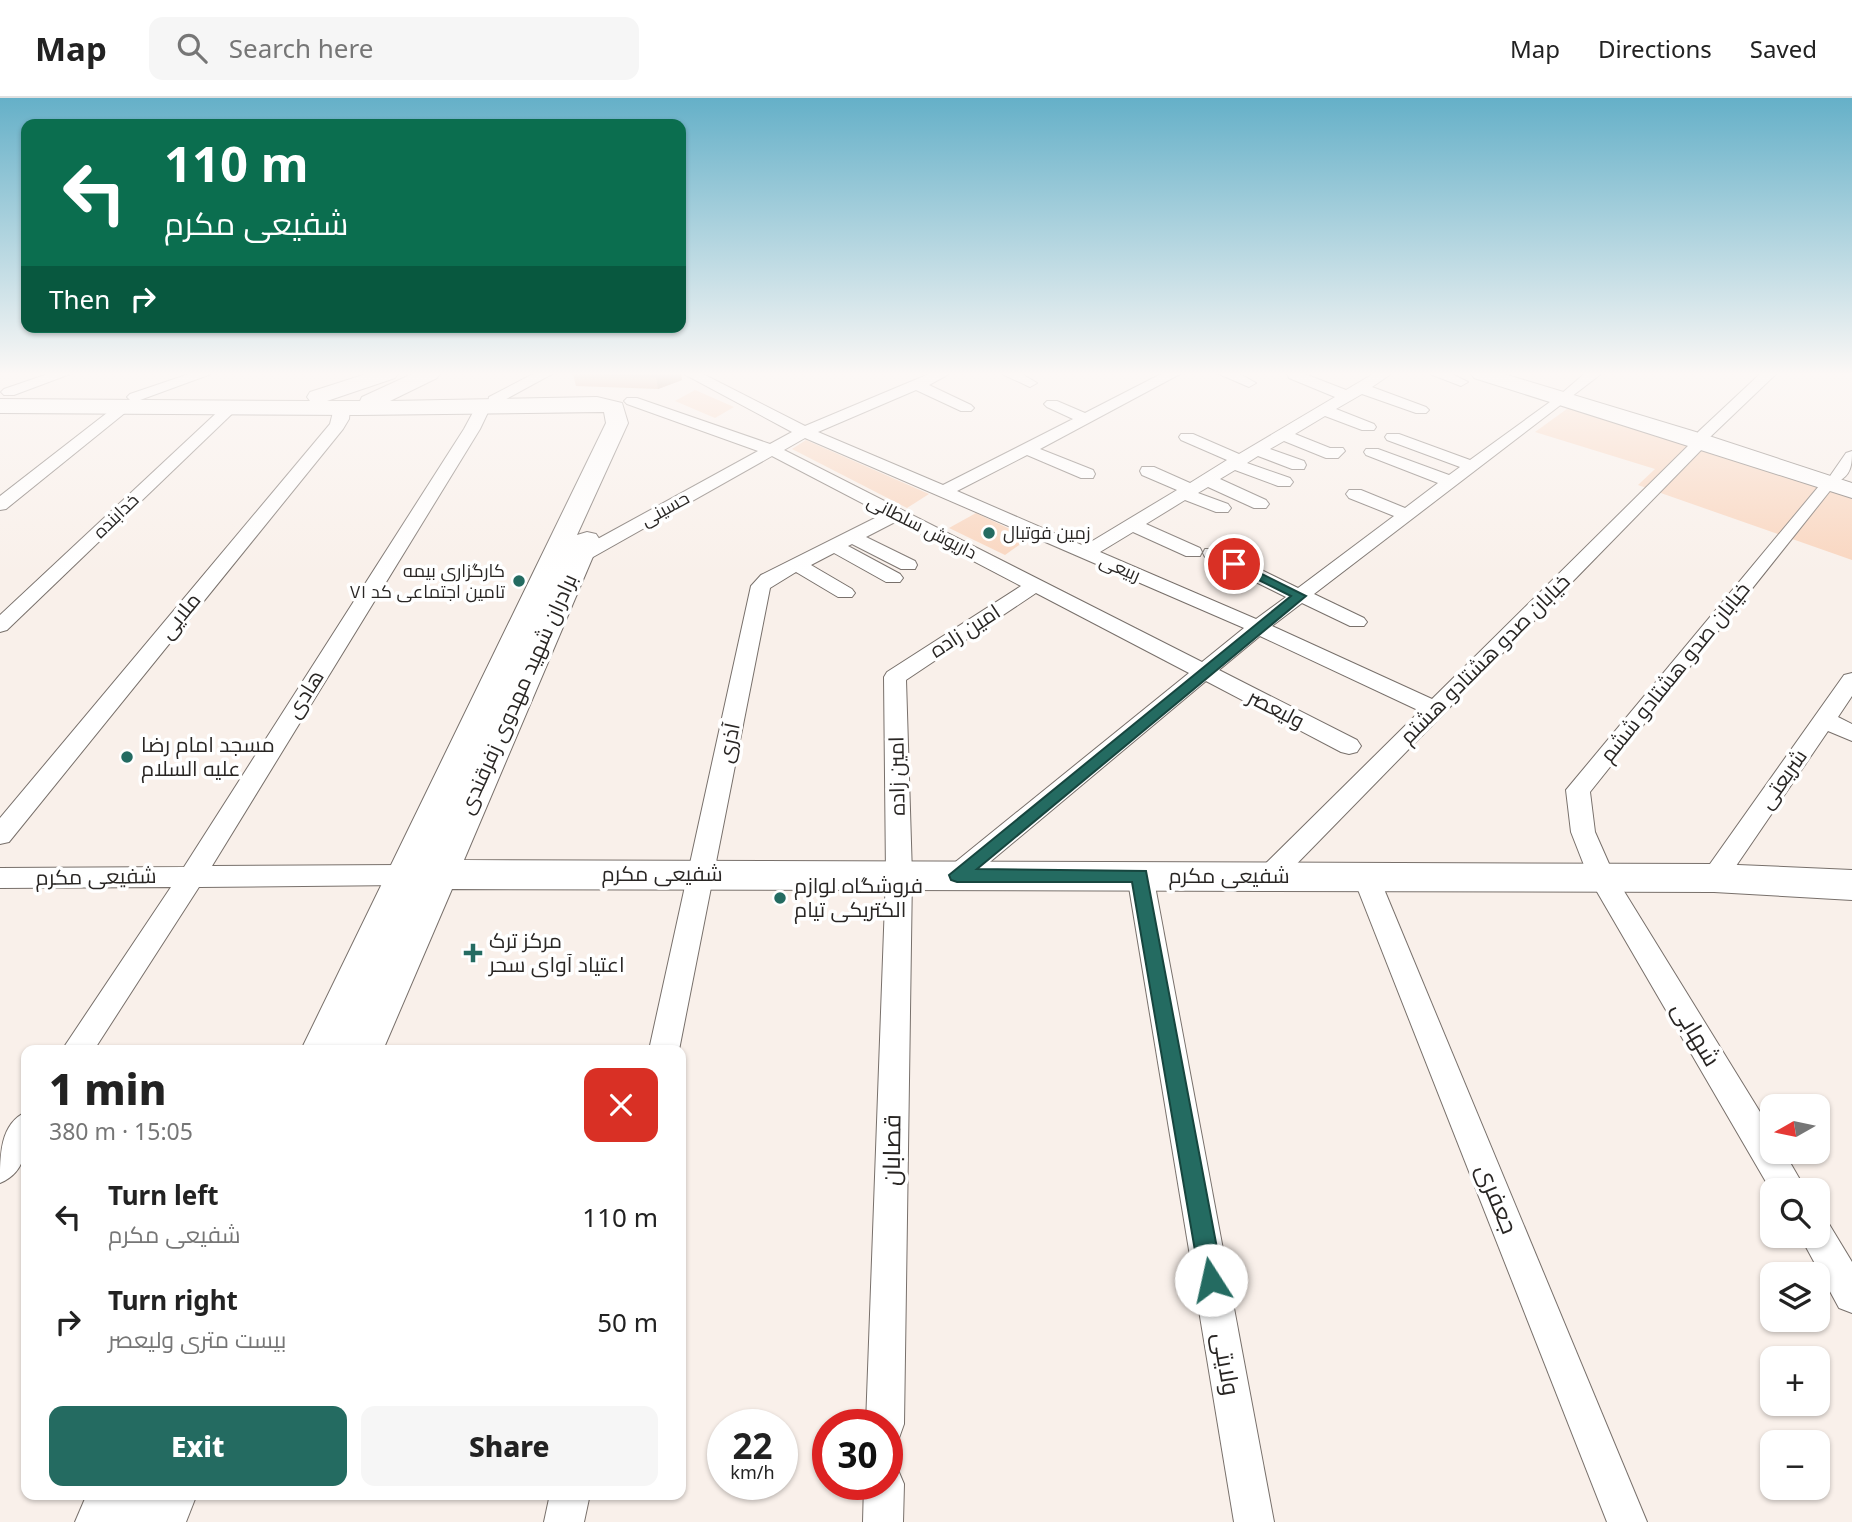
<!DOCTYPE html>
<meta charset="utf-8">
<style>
:root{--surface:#fff;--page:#f6f6f6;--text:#222;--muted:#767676;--line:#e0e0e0;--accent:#246b61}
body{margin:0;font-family:"Noto Sans",Cairo,sans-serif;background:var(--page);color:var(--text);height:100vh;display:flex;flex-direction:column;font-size:26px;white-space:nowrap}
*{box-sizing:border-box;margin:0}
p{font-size:23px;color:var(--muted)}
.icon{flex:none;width:38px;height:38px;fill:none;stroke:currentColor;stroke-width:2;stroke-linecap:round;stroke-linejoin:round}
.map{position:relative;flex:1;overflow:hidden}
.drawer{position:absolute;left:21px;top:947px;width:665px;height:455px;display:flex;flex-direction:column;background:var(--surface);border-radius:14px;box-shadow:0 2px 5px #0004}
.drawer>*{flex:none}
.banner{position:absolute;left:21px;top:21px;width:665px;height:214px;border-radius:14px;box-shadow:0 2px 5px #0004;background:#0b6e4f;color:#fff;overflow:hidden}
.needle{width:46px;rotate:261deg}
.buttons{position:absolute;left:1760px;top:996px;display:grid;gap:14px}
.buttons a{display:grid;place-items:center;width:70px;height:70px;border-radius:14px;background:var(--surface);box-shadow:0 2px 5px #0004;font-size:35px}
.speed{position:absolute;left:707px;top:1311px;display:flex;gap:14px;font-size:35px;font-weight:700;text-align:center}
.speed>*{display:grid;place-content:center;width:91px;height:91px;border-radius:50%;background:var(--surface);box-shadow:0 2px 5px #0004;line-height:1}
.speed small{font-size:18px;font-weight:400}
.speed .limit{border:10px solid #d22;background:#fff;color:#111}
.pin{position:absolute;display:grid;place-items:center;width:60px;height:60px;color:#fff;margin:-30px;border:4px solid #fff;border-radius:50%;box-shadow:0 2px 7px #0007}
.me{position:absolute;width:77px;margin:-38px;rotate:350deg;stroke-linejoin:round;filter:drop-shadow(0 0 5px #0008)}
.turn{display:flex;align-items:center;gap:24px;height:147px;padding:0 28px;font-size:32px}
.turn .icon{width:91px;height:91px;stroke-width:2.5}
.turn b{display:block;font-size:49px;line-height:60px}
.then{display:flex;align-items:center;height:66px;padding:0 28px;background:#0003;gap:14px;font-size:26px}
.round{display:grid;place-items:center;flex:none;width:74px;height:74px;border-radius:14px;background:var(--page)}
.head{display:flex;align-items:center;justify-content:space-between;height:119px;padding:0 28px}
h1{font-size:42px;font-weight:800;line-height:52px}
.button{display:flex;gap:14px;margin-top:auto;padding:14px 28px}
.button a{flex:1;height:80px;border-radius:14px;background:var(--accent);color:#fff;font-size:28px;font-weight:800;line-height:80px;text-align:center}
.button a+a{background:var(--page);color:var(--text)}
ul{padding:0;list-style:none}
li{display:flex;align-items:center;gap:21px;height:105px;padding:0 28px}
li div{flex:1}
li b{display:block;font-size:26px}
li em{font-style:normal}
header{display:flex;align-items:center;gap:42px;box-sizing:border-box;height:98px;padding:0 35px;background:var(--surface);border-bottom:2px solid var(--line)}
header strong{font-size:33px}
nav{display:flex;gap:38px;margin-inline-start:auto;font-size:24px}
.search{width:490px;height:63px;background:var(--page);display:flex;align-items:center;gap:18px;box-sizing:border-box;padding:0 24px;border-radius:14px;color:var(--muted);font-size:26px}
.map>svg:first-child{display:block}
.green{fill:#f9d5be}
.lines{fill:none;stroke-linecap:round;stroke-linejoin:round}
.minor-casing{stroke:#78706b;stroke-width:2}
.secondary-casing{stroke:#78706b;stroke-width:2}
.minor{fill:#fff;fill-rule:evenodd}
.secondary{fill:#fff;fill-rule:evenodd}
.wall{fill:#d4a486}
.shaded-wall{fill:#ac866d}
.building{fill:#f6bf9c;stroke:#ac866d;stroke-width:2}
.route{fill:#246b61;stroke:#17463f;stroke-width:2}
.poi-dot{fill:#246b61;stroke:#fff;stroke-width:2.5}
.labels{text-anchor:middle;stroke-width:7;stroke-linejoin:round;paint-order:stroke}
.far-street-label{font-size:18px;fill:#292624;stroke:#fff}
.far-poi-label{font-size:18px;fill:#292624;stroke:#fff;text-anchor:start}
.street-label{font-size:21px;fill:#292624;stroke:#fff}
.poi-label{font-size:21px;fill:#292624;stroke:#fff;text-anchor:start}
.near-street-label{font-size:24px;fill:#292624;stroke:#fff}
</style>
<header>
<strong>Map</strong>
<div class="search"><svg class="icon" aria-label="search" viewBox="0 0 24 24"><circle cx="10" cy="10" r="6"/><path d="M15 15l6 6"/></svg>Search here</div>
<nav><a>Map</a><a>Directions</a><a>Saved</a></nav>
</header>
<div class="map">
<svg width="1852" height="1424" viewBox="0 0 1852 1424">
<rect width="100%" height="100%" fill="#f9f0ea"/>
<g class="green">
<polygon points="695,292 734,309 715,320 675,303"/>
<polygon points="1571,308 1852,396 1852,462 1638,387 1655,371 1535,334"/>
<polygon points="806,342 929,396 907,410 792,351"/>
<polygon points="976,415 1029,440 1005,457 949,430"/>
</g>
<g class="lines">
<defs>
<g id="minor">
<polygon points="48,276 70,276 14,297 4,297 1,294 4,291"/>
<polygon points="189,276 211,276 140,302 130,302 127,299 130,296"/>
<polygon points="533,276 552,276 499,305 489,305 491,308 480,331 212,768 403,767 412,770 416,777 412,784 403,787 199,789 94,952 62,952 171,789 0,790 0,770 184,769 464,331 478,305 488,305 489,299"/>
<path d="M684,276H703L805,328L929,276H949L929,287L971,307L974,310L971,313H961L916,292L818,334L943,387L1073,321L1047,309L1044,306L1047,303H1057L1085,315L1161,276H1180L1040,351L1093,372L1095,376L1093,380H1081L1027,357L957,393L1084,448L1177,392L1142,377L1140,373L1142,369H1154L1190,385L1227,362L1181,342L1179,339L1181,336H1193L1239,356L1335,299L1289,280L1287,276H1305L1346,292L1373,276H1391L1372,289L1426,309L1429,312L1426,315H1416L1362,296L1336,311L1374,326L1376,329L1374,332H1362L1325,318L1295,336L1330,350H1343L1345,353L1338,360H1326L1284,343L1270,351L1304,363L1306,367L1304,371H1292L1258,358L1247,365L1290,380L1293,384L1290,388H1278L1235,372L1220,381L1266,402L1269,406L1266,410H1254L1208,389L1198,395L1228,406L1231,410L1228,414H1216L1185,402L1146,426L1200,450L1202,454L1200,458H1186L1133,434L1100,454L1256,521L1286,499L1205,459L1203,455L1205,451H1219L1298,490L1394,418L1349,400L1346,396L1349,392H1361L1405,410L1438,385L1366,357L1364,354L1366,351H1378L1449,377L1460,369L1387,342L1385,339L1387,336H1399L1470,362L1561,296L1584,276H1601L1314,496L1364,520L1367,524L1364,528H1350L1302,505L1272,528L1432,601L1697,339L1698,334L1760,276H1776L1708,341L1707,346L1278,785L1269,788L1260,785L1256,778L1260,771L1420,613L1260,538L1219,572L1357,642L1361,648L1357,654L1349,656L1341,654L1206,583L966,784L957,787L948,784L944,777L948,770L1189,575L1036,495L906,582L912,777L904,1326L899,1340L887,1344V1326H866L886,777L884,579L887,574L1021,488L897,423L866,439L915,463L917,467L915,471H901L852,446L848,448L900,476L903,480L900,484H886L834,455L811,467L852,491L855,495L852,499H838L796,474L770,490L679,952H649L751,488L761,477L883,416L772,358L586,463H572L570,459L572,455L758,353L627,306L624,303L627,300H637L770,346L792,334ZM805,340L1244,530L1202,564L784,352Z"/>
<polygon points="1002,276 1022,276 1037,285 1030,289"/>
<polygon points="1219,276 1240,276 1256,285 1249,289"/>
<polygon points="1430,276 1452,276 1468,284 1461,288"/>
<polygon points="126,302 134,307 131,310 6,411 0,412 0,398 121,304"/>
<polygon points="231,304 236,306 239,309 236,312 7,532 0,534 0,517 226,306"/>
<polygon points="342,305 350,310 349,321 343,331 9,744 0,746 0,720 330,326 334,310"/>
<path d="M1852,353C1852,367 1851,378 1837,384L1590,694L1595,734L1614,777L1773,1035V1054H1784L1806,1092H1773V1096L1589,780L1571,734L1566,692L1824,382L1828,381L1846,355Z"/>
<polygon points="1852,575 1852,598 1838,619 1852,626 1852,643 1828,633 1723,787 1714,790 1705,787 1701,780 1705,773 1844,577"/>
<polygon points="1140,767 1149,770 1153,777 1274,1424 1234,1424 1127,777 1131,770"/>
<polygon points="1366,769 1375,772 1379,779 1647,1424 1607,1424 1353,779 1357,772"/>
<path d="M26,1014C27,1041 30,1073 0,1085C0,1057 0,1026 26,1014Z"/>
<polygon points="1818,1121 1829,1126 1852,1164 1852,1215 1839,1210 1800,1138 1818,1138"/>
<polygon points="887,1367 898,1372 904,1386 903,1424 863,1424 864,1386 887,1386"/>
<polygon points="550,1396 590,1396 584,1424 544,1424"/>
</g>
<g id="secondary">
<polygon points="366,276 398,276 395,280 327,303 360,303 362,299 412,276 440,276 437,280 390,303 597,299 622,305 628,325 577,437 587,434 596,436 600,442 464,762 1714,766 1852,772 1852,802 1714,794 452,791 383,952 301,952 606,325 604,314 357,317 0,315 0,301 310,303 307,299 310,294"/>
<polygon points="1471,276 1504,276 1709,338 1852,385 1852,400 1474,280"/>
<polygon points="87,1396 197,1396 186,1424 75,1424"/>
</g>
</defs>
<use href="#minor" class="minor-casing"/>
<use href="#secondary" class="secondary-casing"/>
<use href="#minor" class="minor"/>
<use href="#secondary" class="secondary"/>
</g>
<polygon class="wall" points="573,276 681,276 682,282 658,291 576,288"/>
<polygon class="shaded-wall" points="662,276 681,276 682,282 658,291 656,278"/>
<polygon class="building" points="582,276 662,276 656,278"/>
<linearGradient id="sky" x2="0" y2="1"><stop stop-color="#65b0c8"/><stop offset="0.58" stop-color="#fcf8f6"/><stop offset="1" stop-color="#fcf8f6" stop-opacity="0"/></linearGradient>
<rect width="1852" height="476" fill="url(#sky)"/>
<polygon class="route" points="1234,462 1306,498 977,771 1146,773 1223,1182 1219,1190 1211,1193 1203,1190 1200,1182 1132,784 957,784 951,782 949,777 1291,498 1230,468 1230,463"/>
<g class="poi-dot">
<circle cx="989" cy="435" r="7"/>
<circle cx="519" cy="483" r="7"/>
<circle cx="127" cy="659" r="7"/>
<circle cx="780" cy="800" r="7"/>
<path d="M469.5 844.5h7v7h7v7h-7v7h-7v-7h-7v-7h7z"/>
</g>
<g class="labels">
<g class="far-street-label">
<text transform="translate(665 411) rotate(-29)" y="6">حسینی</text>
<text transform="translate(116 418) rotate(-44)" y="6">خدابنده</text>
<text transform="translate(922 429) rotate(27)" y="6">داریوش سلطانی</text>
<text transform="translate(1120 470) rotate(23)" y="6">ربیعی</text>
</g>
<g class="far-poi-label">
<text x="1003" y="441">زمین فوتبال</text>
<text x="505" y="479" text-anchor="end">کارگزاری بیمه<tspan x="505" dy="21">تامین اجتماعی کد ۷۱</tspan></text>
</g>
<g class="street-label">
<text transform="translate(180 518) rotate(-51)" y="7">ملایی</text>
<text transform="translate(965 533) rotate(-33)" y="7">امین زاده</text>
<text transform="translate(1485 561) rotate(-45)" y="7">خیابان صدو هشتادو هشتم</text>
<text transform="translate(1675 574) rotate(-51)" y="7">خیابان صدو هشتادو ششم</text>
<text transform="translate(305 596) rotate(-58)" y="7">هادی</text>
<text transform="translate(518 596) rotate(-66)" y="7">برادران شهید مهدوی زفرقندی</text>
<text transform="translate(1276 611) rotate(27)" y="7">ولیعصر</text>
<text transform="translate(729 645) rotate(-78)" y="7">آذری</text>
<text transform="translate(897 678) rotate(-91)" y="7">امين زاده</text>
<text transform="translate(1783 681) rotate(-55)" y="7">شریعتی</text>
<text x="662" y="783">شفیعی مکرم</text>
<text x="1229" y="785">شفیعی مکرم</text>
<text transform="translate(96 779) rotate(-1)" y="7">شفیعی مکرم</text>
</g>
<g class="poi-label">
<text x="141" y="654">مسجد امام رضا<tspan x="141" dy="24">علیه السلام</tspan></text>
<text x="794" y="795">فروشگاه لوازم<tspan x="794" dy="24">الکتریکی تیام</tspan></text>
<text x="489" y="850">مرکز ترک<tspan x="489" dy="24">اعتیاد آوای سحر</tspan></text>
</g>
<g class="near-street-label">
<text transform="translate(1696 936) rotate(59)" y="8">شهابی</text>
<text transform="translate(892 1052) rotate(-89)" y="8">قصابان</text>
<text transform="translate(1497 1101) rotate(68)" y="8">جعفری</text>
<text transform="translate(1226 1266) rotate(80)" y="8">ولایتی</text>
</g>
</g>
</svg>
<div class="buttons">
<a><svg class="needle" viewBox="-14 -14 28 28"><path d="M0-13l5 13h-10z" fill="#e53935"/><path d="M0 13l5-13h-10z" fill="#767676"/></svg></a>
<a><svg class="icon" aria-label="search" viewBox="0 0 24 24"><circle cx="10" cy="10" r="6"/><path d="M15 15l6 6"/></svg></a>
<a><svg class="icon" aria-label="layers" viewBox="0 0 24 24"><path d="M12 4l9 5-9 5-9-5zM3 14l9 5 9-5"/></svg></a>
<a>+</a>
<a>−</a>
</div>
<div class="speed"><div>22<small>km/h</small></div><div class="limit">30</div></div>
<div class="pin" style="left:1234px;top:466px;background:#d93025"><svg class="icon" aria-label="arrive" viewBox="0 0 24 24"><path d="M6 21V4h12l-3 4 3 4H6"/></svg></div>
<svg class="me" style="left:1211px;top:1182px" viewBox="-20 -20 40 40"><circle r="19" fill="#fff"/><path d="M0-13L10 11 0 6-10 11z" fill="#246b61"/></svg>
<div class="banner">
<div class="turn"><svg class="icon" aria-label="left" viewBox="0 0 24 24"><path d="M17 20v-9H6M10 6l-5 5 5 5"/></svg><div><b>110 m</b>شفیعی مکرم</div></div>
<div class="then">Then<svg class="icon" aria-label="right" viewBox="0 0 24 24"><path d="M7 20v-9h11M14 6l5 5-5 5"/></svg></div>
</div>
<section class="drawer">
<div class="head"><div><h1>1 min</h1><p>380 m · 15:05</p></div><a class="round" style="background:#d93025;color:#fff"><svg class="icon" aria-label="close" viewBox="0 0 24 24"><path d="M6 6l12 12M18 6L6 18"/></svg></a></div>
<ul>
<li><svg class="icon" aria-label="left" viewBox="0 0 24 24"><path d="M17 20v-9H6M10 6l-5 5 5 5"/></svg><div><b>Turn left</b><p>شفیعی مکرم</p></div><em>110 m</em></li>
<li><svg class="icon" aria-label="right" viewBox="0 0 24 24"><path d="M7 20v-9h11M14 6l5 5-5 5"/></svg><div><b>Turn right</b><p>بیست متری ولیعصر</p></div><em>50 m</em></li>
</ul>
<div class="button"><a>Exit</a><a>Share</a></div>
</section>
</div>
